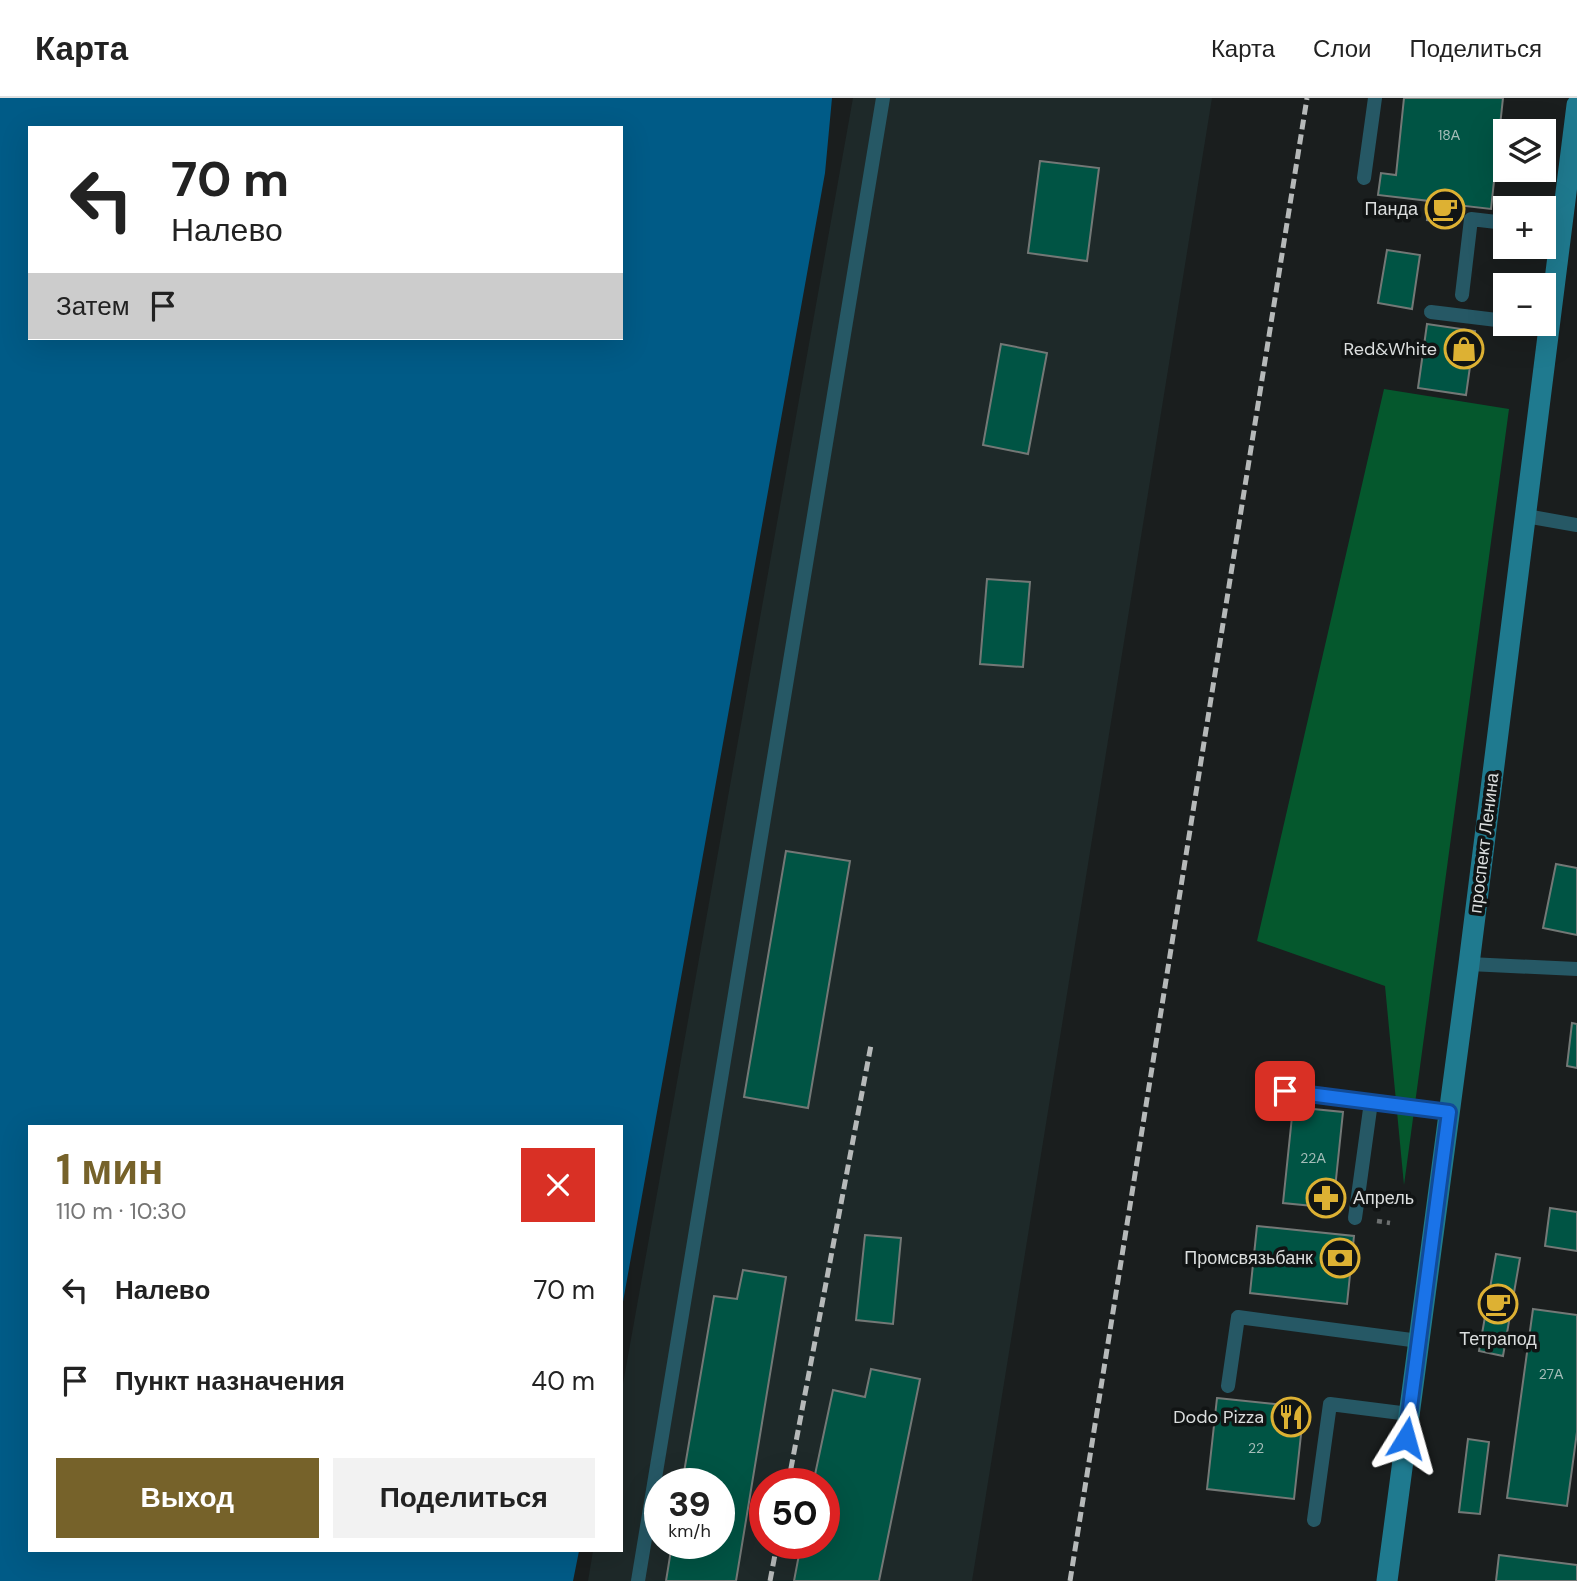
<!DOCTYPE html>
<html lang="ru">
<meta charset="utf-8">
<style>
:root{--surface:#fff;--page:#f2f2f2;--text:#222;--muted:#767676;--line:#e0e0e0;--accent:#76622a}
body{margin:0;font-family:"DM Sans",sans-serif;background:var(--page);color:var(--text);height:100vh;display:flex;flex-direction:column;font-size:26px;white-space:nowrap}
*{box-sizing:border-box;margin:0}
p{font-size:23px;color:var(--muted)}
.icon{flex:none;width:38px;height:38px;fill:none;stroke:currentColor;stroke-width:2;stroke-linecap:round;stroke-linejoin:round}
.map{position:relative;flex:1;overflow:hidden}
.drawer{position:absolute;left:28px;top:1027px;width:595px;height:427px;display:flex;flex-direction:column;background:var(--surface);border-radius:0px;box-shadow:0 7px 28px #0002}
.drawer>*{flex:none}
.banner{position:absolute;left:28px;top:28px;width:595px;height:214px;border-radius:0px;box-shadow:0 7px 28px #0002;background:#fff;color:var(--text);overflow:hidden}
.fabs{position:absolute;left:1493px;top:21px;display:grid;gap:14px}
.fabs a{display:grid;place-items:center;width:63px;height:63px;border-radius:0px;background:var(--surface);box-shadow:0 7px 28px #0002;font-size:35px}
.speed{position:absolute;left:644px;top:1370px;display:flex;gap:14px;font-size:35px;font-weight:700;text-align:center}
.speed>*{display:grid;place-content:center;width:91px;height:91px;border-radius:50%;background:var(--surface);box-shadow:0 7px 28px #0002;line-height:1}
.speed small{font-size:18px;font-weight:400}
.speed .limit{border:10px solid #d22;background:#fff;color:#111}
.pin{position:absolute;display:grid;place-items:center;width:60px;height:60px;color:#fff;margin:-30px;border-radius:14px;box-shadow:0 4px 10px #0006}
.me{position:absolute;width:77px;margin:-38px;rotate:8deg;stroke-linejoin:round;filter:drop-shadow(0 0 5px #0008)}
.turn{display:flex;align-items:center;gap:24px;height:147px;padding:0 28px;font-size:32px}
.turn .icon{width:91px;height:91px;stroke-width:2.5}
.turn b{display:block;font-size:49px;line-height:60px}
.then{display:flex;align-items:center;height:66px;padding:0 28px;background:#0003;gap:14px;font-size:26px}
.round{display:grid;place-items:center;flex:none;width:74px;height:74px;border-radius:0px;background:var(--page)}
.headline{display:flex;align-items:center;justify-content:space-between;height:119px;padding:0 28px}
h1{font-size:42px;font-weight:700;line-height:52px;color:var(--accent)}
.cta{display:flex;gap:14px;margin-top:auto;padding:14px 28px}
.cta a{flex:1;height:80px;border-radius:0px;background:var(--accent);color:#fff;font-size:28px;font-weight:700;line-height:80px;text-align:center}
.cta a+a{background:var(--page);color:var(--text)}
ul{padding:0;list-style:none}
li{display:flex;align-items:center;gap:21px;height:91px;padding:0 28px}
li div{flex:1}
li b{display:block;font-size:26px}
li em{font-style:normal}
header{display:flex;align-items:center;gap:42px;box-sizing:border-box;height:98px;padding:0 35px;background:var(--surface);border-bottom:2px solid var(--line)}
header strong{font-size:33px}
nav{display:flex;gap:38px;margin-inline-start:auto;font-size:24px}
.map>svg:first-child{display:block}
.built{fill:#1e2929;fill-rule:evenodd}
.forest{fill:#05582d}
.water{fill:#005b87;fill-rule:evenodd}
.building{fill:#005444;stroke:#737876;stroke-width:2}
.lines{fill:none;stroke-linecap:round;stroke-linejoin:round}
.path{stroke:#6d7070;stroke-width:4.5;stroke-dasharray:5 5;stroke-linecap:butt}
.lane{stroke:#265865;stroke-width:14}
.secondary{stroke:#1f7a8f;stroke-width:21}
.rail{stroke:#b6b9b9;stroke-width:5;stroke-dasharray:10 5;stroke-linecap:butt}
.route-casing{stroke:#114b97;stroke-width:18}
.route{stroke:#1a73e8;stroke-width:12}
.labels{text-anchor:middle;stroke-width:7;stroke-linejoin:round;paint-order:stroke}
.number-label{font-size:14px;fill:#a4bcb8}
.poi-label{font-size:18px;fill:#dbdede;stroke:#111414;text-anchor:end}
.street-label{font-size:18px;fill:#dbdede;stroke:#111414}
</style>
<header>
<strong>Карта</strong>
<nav><a>Карта</a><a>Слои</a><a>Поделиться</a></nav>
</header>
<div class="map">
<svg width="1577" height="1483" viewBox="0 0 1577 1483">
<rect width="100%" height="100%" fill="#1a1e1e"/>
<path class="built" d="M853,0H1212L972,1483H588L593,1453L621,1452V1297ZM660,1386H719V1446H660ZM765,1386H824V1446H765Z"/>
<polygon class="forest" points="1384,291 1509,311 1404,1087 1385,888 1257,843"/>
<path class="water" d="M0,0H832L825,75L621,1215V1029H30V1452L579,1453L573,1483H0ZM30,30H621V240H30Z"/>
<g class="building">
<polygon points="1404,0 1503,0 1491,111 1457,107 1454,125 1427,122 1429,103 1378,97 1381,75 1396,77"/>
<polygon points="1040,63 1099,70 1087,163 1028,155"/>
<polygon points="1387,152 1420,157 1412,211 1378,205"/>
<polygon points="1427,226 1475,233 1466,297 1418,290"/>
<polygon points="1001,246 1047,255 1028,356 983,347"/>
<polygon points="987,481 1030,484 1023,569 980,566"/>
<polygon points="786,753 850,763 808,1010 744,999"/>
<polygon points="1556,766 1577,770 1577,837 1543,830"/>
<polygon points="1572,925 1577,926 1577,970 1567,968"/>
<polygon points="1293,1009 1343,1014 1333,1110 1283,1105"/>
<polygon points="1550,1110 1577,1114 1577,1153 1545,1148"/>
<polygon points="1257,1128 1354,1138 1347,1206 1250,1195"/>
<polygon points="865,1137 901,1140 893,1226 856,1222"/>
<polygon points="1496,1156 1520,1160 1503,1258 1479,1253"/>
<polygon points="743,1172 786,1179 736,1483 666,1483 672,1446 719,1446 719,1386 682,1386 714,1198 737,1201"/>
<polygon points="1533,1211 1577,1217 1577,1334 1567,1408 1507,1400"/>
<polygon points="871,1271 920,1281 879,1483 794,1483 801,1446 824,1446 824,1386 813,1386 833,1292 865,1299"/>
<polygon points="1217,1300 1304,1309 1294,1401 1207,1391"/>
<polygon points="1468,1341 1489,1344 1480,1416 1459,1414"/>
<polygon points="1499,1457 1577,1467 1577,1483 1496,1483"/>
</g>
<g class="lines">
<polyline class="path" points="1377,1123 1390,1125"/>
<g class="lane">
<polyline points="1364,80 1375,0"/>
<polyline points="1544,130 1561,132"/>
<polyline points="1462,197 1471,121 1505,125"/>
<polyline points="1431,214 1505,223"/>
<polyline points="1526,226 1550,229"/>
<polyline points="1526,418 1577,427"/>
<polyline points="1469,866 1577,871"/>
<polyline points="1285,993 1449,1014"/>
<polyline points="1355,1120 1371,1004"/>
<polyline points="1228,1288 1238,1219 1419,1243"/>
<polyline points="1314,1422 1330,1306 1409,1316"/>
<polyline points="638,1483 883,0"/>
</g>
<polyline class="secondary" points="1387,1483 1469,866 1577,7"/>
<g class="rail">
<polyline points="788,1386 871,947"/>
<polyline points="770,1483 777,1446"/>
<polyline points="1070,1483 1307,0"/>
</g>
</g>
<g class="lines">
<defs>
<polyline id="route" points="1285,993 1449,1014 1406,1340"/>
</defs>
<use href="#route" class="route-casing"/>
<use href="#route" class="route"/>
</g>
<defs>
<symbol id="cafe-ring" viewBox="-11 -11 22 22"><circle r="9.5" fill="#111414" stroke="#ddb133" stroke-width="1.5"/><path d="M-5.5-4.5H6V0H3Q3 3.5 0 3.5H-2.5Q-5.5 3.5-5.5 0ZM3-3.2v2h1.7v-2ZM-6 4.5H4V6H-6Z" fill="#ddb133"/></symbol>
<symbol id="shop-ring" viewBox="-11 -11 22 22"><circle r="9.5" fill="#111414" stroke="#ddb133" stroke-width="1.5"/><path d="M-5-2.5h2.3a2.7 3.5 0 0 1 5.4 0H5L5.5 6h-11ZM-1.5-2.5h3a1.5 2.3 0 0 0-3 0Z" fill="#ddb133"/></symbol>
<symbol id="pharmacy-ring" viewBox="-11 -11 22 22"><circle r="9.5" fill="#111414" stroke="#ddb133" stroke-width="1.5"/><path d="M-2-6h4v4h4v4h-4v4h-4v-4h-4v-4h4Z" fill="#ddb133"/></symbol>
<symbol id="bank-ring" viewBox="-11 -11 22 22"><circle r="9.5" fill="#111414" stroke="#ddb133" stroke-width="1.5"/><path d="M-6-4H6V4H-6ZM0-2.3a2.3 2.3 0 1 0 0 4.6a2.3 2.3 0 1 0 0-4.6Z" fill="#ddb133"/></symbol>
<symbol id="restaurant-ring" viewBox="-11 -11 22 22"><circle r="9.5" fill="#111414" stroke="#ddb133" stroke-width="1.5"/><path d="M-5-6h1v4h1v-4h1v4h1v-4h1v5L-1.5 .5V6h-2V.5L-5-1ZM5-6V6H3V1.5H1.5Q1.5-4 5-6Z" fill="#ddb133"/></symbol>
</defs>
<g fill-rule="evenodd">
<use href="#cafe-ring" x="1423" y="89" width="44" height="44"/>
<use href="#shop-ring" x="1442" y="229" width="44" height="44"/>
<use href="#pharmacy-ring" x="1304" y="1078" width="44" height="44"/>
<use href="#bank-ring" x="1318" y="1138" width="44" height="44"/>
<use href="#cafe-ring" x="1476" y="1184" width="44" height="44"/>
<use href="#restaurant-ring" x="1269" y="1297" width="44" height="44"/>
</g>
<g class="labels">
<g class="number-label">
<text x="1449" y="42">18А</text>
<text x="1313" y="1065">22А</text>
<text x="1551" y="1281">27А</text>
<text x="1256" y="1355">22</text>
</g>
<g class="poi-label">
<text x="1418" y="117">Панда</text>
<text x="1437" y="257">Red&amp;White</text>
<text x="1353" y="1106" text-anchor="start">Апрель</text>
<text x="1313" y="1166">Промсвязьбанк</text>
<text x="1498" y="1247" text-anchor="middle">Тетрапод</text>
<text x="1264" y="1325">Dodo Pizza</text>
</g>
<g class="street-label">
<text transform="translate(1484 745) rotate(-83)" y="6">проспект Ленина</text>
</g>
</g>
</svg>
<div class="fabs">
<a><svg class="icon" aria-label="layers" viewBox="0 0 24 24"><path d="M12 4l9 5-9 5-9-5zM3 14l9 5 9-5"/></svg></a>
<a>+</a>
<a>−</a>
</div>
<div class="speed"><div>39<small>km/h</small></div><div class="limit">50</div></div>
<div class="pin" style="left:1285px;top:993px;background:#d93025"><svg class="icon" aria-label="arrive" viewBox="0 0 24 24"><path d="M6 21V4h12l-3 4 3 4H6"/></svg></div>
<svg class="me" style="left:1406px;top:1340px" viewBox="-20 -20 40 40"><path d="M0-17L14 15 0 8-14 15z" fill="#1a73e8" stroke="#fff" stroke-width="4"/></svg>
<div class="banner">
<div class="turn"><svg class="icon" aria-label="left" viewBox="0 0 24 24"><path d="M17 20v-9H6M10 6l-5 5 5 5"/></svg><div><b>70 m</b>Налево</div></div>
<div class="then">Затем<svg class="icon" aria-label="arrive" viewBox="0 0 24 24"><path d="M6 21V4h12l-3 4 3 4H6"/></svg></div>
</div>
<section class="drawer">
<div class="headline"><div><h1>1 мин</h1><p>110 m · 10:30</p></div><a class="round" style="background:#d93025;color:#fff"><svg class="icon" aria-label="close" viewBox="0 0 24 24"><path d="M6 6l12 12M18 6L6 18"/></svg></a></div>
<ul>
<li><svg class="icon" aria-label="left" viewBox="0 0 24 24"><path d="M17 20v-9H6M10 6l-5 5 5 5"/></svg><div><b>Налево</b></div><em>70 m</em></li>
<li><svg class="icon" aria-label="arrive" viewBox="0 0 24 24"><path d="M6 21V4h12l-3 4 3 4H6"/></svg><div><b>Пункт назначения</b></div><em>40 m</em></li>
</ul>
<div class="cta"><a>Выход</a><a>Поделиться</a></div>
</section>
</div>
